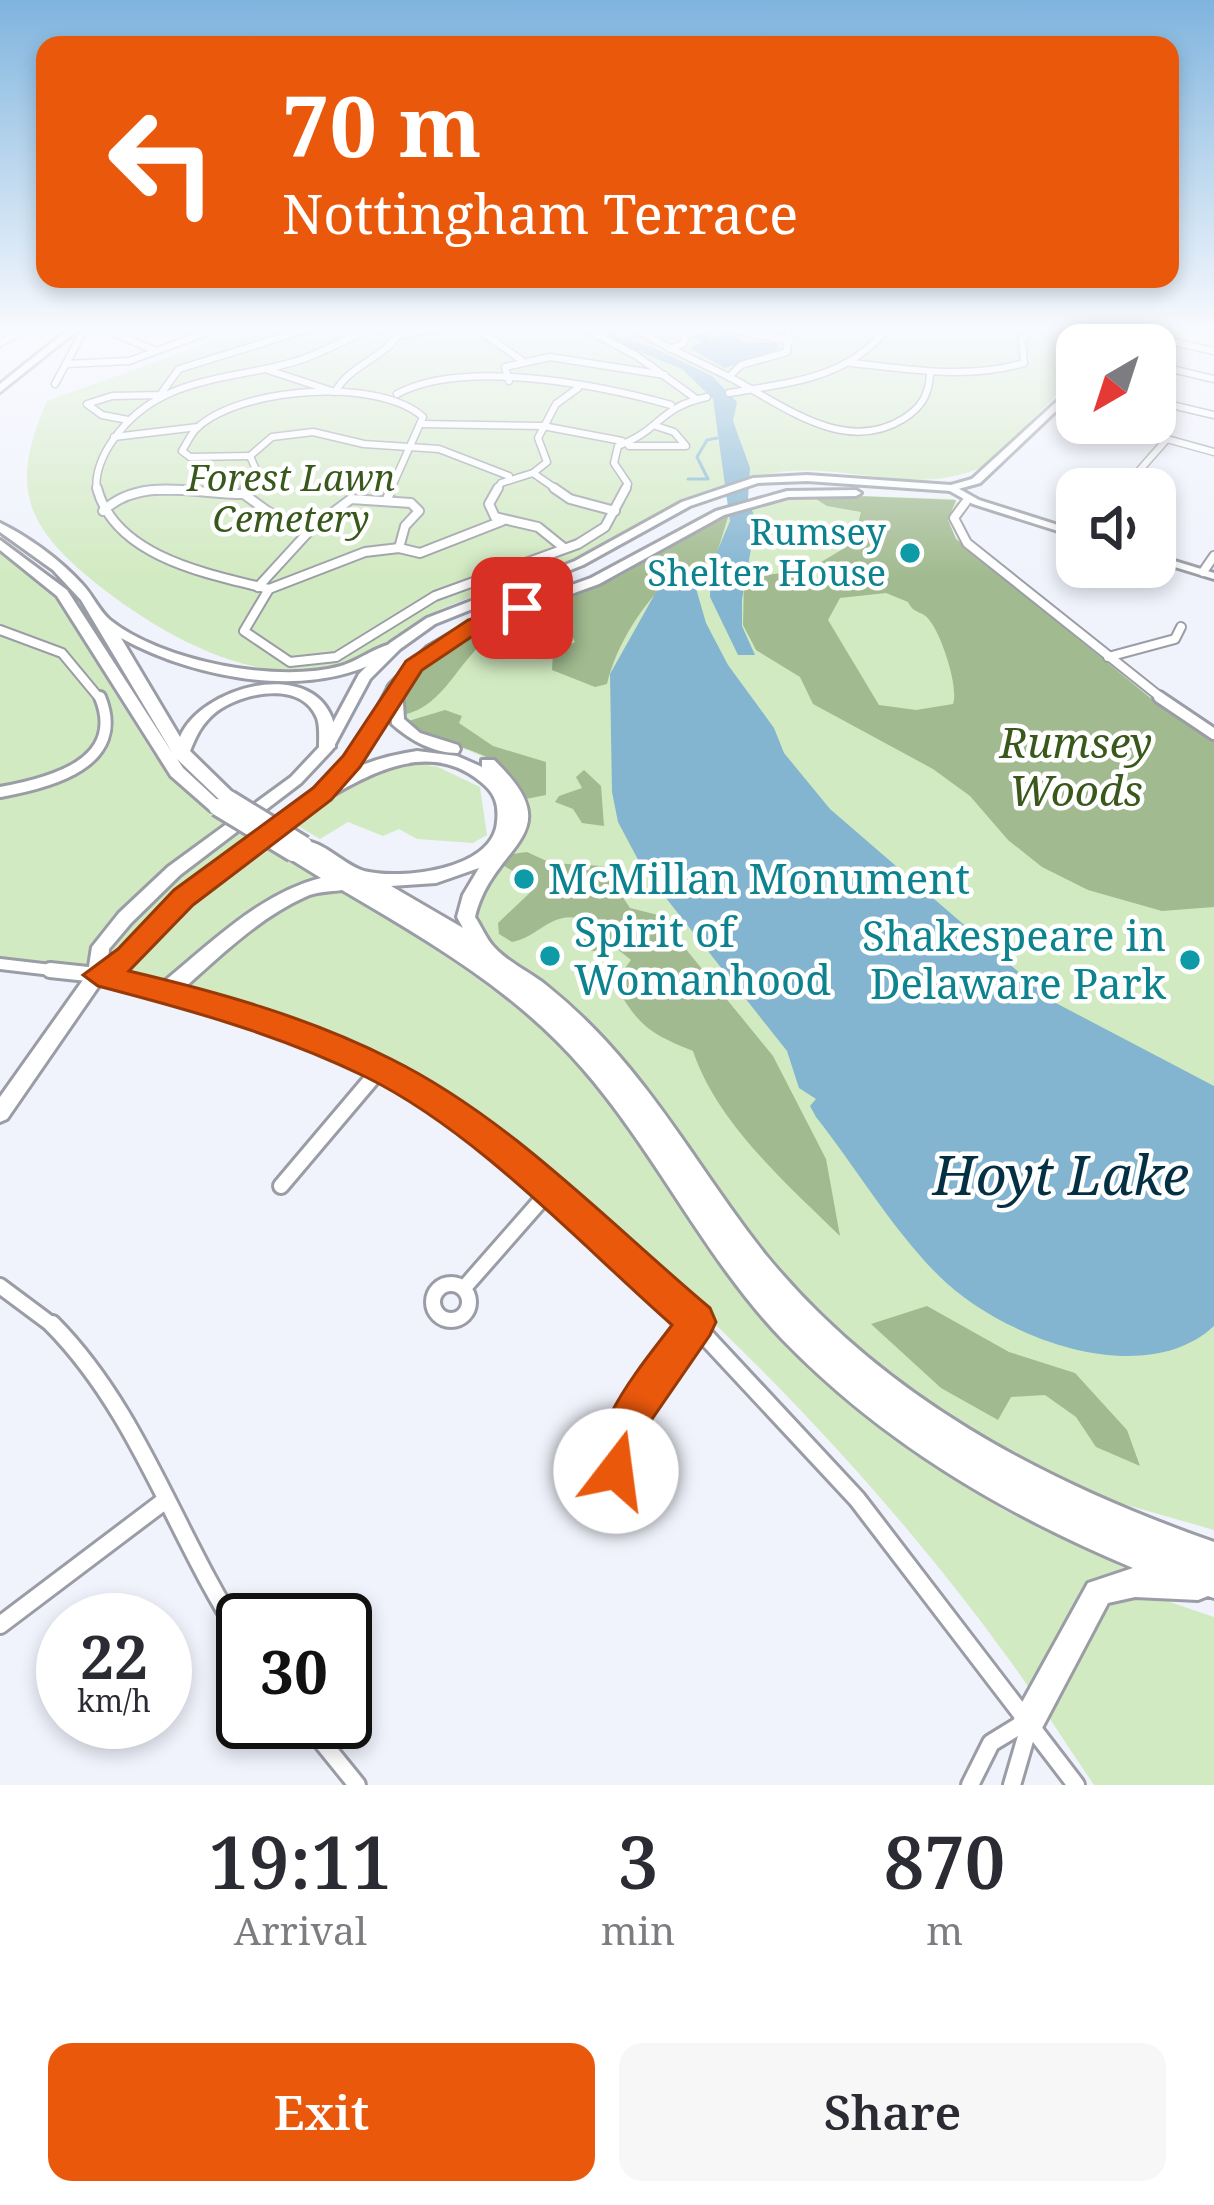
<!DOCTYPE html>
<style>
:root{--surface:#fff;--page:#f7f7f7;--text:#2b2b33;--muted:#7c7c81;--accent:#ea580c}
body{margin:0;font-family:"Noto Serif",serif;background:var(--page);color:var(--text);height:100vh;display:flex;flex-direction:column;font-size:45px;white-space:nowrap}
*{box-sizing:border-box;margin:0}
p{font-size:39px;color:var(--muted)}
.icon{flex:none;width:66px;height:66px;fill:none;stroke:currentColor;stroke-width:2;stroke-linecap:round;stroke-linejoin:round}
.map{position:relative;height:1785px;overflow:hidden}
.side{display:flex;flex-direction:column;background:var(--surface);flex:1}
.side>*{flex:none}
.guide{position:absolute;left:36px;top:36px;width:1143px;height:252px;border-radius:24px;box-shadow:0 6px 18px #0003;background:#ea580c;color:#fff;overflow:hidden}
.needle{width:78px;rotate:219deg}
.controls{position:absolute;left:1056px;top:324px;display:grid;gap:24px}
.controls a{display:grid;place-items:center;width:120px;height:120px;border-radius:24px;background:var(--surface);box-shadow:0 6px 18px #0003;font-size:60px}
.speed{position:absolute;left:36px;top:1593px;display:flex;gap:24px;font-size:60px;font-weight:700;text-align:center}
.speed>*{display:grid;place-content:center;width:156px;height:156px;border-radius:50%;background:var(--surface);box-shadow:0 6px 18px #0003;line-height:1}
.speed small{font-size:30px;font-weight:400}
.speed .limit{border:6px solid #111;border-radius:18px;background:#fff;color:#111}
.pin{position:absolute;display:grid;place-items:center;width:102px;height:102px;color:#fff;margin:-51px;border-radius:24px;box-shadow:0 6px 18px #0006}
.me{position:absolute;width:132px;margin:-66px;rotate:15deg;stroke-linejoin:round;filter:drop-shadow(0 0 9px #0008)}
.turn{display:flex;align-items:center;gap:42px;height:252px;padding:0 48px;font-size:54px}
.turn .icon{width:156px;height:156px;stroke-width:2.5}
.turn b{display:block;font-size:84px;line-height:102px}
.eta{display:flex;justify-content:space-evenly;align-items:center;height:204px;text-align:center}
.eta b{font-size:72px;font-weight:600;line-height:84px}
.cta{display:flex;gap:24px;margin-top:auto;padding:24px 48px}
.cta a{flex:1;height:138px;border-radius:24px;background:var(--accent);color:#fff;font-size:48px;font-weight:600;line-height:138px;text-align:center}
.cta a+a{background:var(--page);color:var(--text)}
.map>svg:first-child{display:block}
.green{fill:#d2eac1}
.forest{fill:#a1ba8f;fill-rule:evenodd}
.water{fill:#83b4d0}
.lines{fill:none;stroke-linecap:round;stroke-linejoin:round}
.stream{stroke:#83b4d0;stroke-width:3}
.street-far4-casing{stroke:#9b9da6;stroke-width:9}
.street-far3-casing{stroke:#9b9da6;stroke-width:12}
.street-far2-casing{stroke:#9b9da6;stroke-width:16}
.street-far1-casing{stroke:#9b9da6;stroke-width:20}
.street-casing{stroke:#9b9da6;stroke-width:22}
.secondary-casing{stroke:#9b9da6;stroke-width:6}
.primary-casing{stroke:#9b9da6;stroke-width:6}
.highway-casing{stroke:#9b9da6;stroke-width:6}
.street-far4{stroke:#fff;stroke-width:6}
.street-far3{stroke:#fff;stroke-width:8}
.street-far2{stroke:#fff;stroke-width:10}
.street-far1{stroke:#fff;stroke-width:14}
.street{stroke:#fff;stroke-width:16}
.secondary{fill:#fff;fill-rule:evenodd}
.primary{fill:#fff;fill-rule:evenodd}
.highway{fill:#fff;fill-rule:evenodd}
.highway-bridge-casing{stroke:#9b9da6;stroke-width:22;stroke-linecap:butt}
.highway-bridge{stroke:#fff;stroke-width:16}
.route{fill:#ea580c;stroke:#983908;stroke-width:3}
.culture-dot{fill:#0f9aa8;stroke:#fff;stroke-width:4.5}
.labels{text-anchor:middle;stroke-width:9;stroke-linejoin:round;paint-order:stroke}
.far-park-label{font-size:36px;font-style:italic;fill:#39581b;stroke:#fff}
.far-culture-label{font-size:36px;fill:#0d838f;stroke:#fff;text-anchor:end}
.park-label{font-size:42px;font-style:italic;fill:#39581b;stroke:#fff}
.culture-label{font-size:42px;fill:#0d838f;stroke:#fff;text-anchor:start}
.near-water-label{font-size:54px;font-style:italic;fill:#033043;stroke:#fff}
</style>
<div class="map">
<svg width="1214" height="1785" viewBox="0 0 1214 1785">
<rect width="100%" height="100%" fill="#f0f3fc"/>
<g class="green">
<path d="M250,328H1123L1106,345H1077V374L987,465C920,497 859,466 790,471C770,472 748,479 728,485C672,501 625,536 573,560C528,580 481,591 436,611C403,626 378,655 343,666C255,692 150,629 86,575C20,520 13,479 47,401Z"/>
<path d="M808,494L954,499L959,504L948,520L957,539L1160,705L1214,739V1530L1120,1503L1046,1473L958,1425L893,1379L781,1273L639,1078L607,1043L485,943L470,909L526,813C516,748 447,751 401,722L402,693L408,685C462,625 535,614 604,581C673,548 729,503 808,494Z"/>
<path d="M0,551L57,600L153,754L179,786L460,966L541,1026L605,1093L714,1255L771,1326L883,1429L1002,1509L1128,1570L1167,1601L1214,1617V1785H1094C1065,1743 1038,1699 1008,1658C891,1497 751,1351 602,1220C535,1161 464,1099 383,1059C262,1000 134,971 0,960Z"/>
<polygon points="410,762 438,767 480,787 487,835 473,843 417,839 399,829 383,836 348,822 320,839 298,826 353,784"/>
</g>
<g class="forest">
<path d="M808,494L956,500L948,520L956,539L1159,705L1214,739V907L1162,911L1088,890L1042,867L1008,840L970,796L933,769L813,704L800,677L756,650L743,625L744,579L811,568L853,543L861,512L827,506ZM886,593L908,602C914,615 923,610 930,621C942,636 959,688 953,704L916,710L879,705L828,620L840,598Z"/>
<path d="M729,514L716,556L693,577L674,575C643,603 617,643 607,684L595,687L552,670L553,653L575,642L569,630C545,629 515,621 493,635C458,658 446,706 403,715C400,641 562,605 614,579C653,559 688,529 729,514Z"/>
<path d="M445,710L462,716L459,723L493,746L546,762V795L526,799C498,739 447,755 405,722Z"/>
<polygon points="584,770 601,786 604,826 582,823 573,809 555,802 559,796 582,788 576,777"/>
<path d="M527,852L551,863L602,866L630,908L658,915L773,1056L826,1159L840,1236C786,1183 717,1123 693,1051C648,1033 638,1025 614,983L631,960L606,940L595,951L583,950L577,918C550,913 537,938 512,942L499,934L498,923L537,886L501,864L512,854Z"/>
<polygon points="927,1306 1009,1352 1075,1373 1127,1430 1140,1466 1096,1447 1076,1417 1045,1395 1011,1397 998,1420 941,1388 871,1324"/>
</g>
<g class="water">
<polygon points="598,328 613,328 618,338 652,347 712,376 737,402 733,421 750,468 748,499 756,521 742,599 742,626 755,655 738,655 710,597 711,566 730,521 713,399 682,369 601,336"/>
<polygon points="709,332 710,340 730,333 745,343 775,342 781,348 725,368 689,348 701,343 695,334"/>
<path d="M675,575L693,578L706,623L728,665L774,728L784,753L830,809L1052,1001L1214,1086V1326C1143,1392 1000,1337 939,1276C892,1229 857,1169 816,1117L810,1106L816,1099L799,1088L787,1051L643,869L618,822L612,792L610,674L656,592Z"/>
</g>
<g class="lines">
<polyline class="stream" points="688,479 708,479 697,457 707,440 717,438"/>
<defs>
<g id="street-far4">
<polyline points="375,328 398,335 442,328"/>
<polyline points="476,328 521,360"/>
<polyline points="584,328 637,356 695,398"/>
<path d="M634,328C666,348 700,362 733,379C784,406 845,455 903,419C921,408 929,395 930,374"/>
<polyline points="722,328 791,341"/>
<polyline points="104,329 154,350"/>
<polyline points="1130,332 1214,351"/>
<polyline points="0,343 28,328"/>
<polyline points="670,349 683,344 687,334 718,328"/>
<path d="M851,363C910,369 966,380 1024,363L1022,339L1033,328"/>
<polyline points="66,364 129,361 219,328"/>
<polyline points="1155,365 1214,379"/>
<path d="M265,369L335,392C350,365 381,360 398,335"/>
<polyline points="729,377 741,365 787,352 788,328"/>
<polyline points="509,381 505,367 550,357 665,375"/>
<polyline points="55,384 83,332 104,328"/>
<path d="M729,393C787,383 849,379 887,328"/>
<path d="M397,394C464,358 600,385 671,405"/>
<polyline points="1155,401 1214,415"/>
<polyline points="1054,408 1077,414"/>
<polyline points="128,420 102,415 87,404 112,396 160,395 179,369 311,328"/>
<polyline points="1109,423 1214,452"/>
<polyline points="421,424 543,426 622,441"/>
<polyline points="114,437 198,427"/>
<polyline points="629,446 686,446 674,432 656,426"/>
<path d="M250,456L190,457L182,451C187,443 191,433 198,427C243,387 378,377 423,417L390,491"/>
<polyline points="533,473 547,462 538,438 556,404 578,388"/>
<polyline points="1123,489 1167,439"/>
<path d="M97,491C94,474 103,454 113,440C157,376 227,381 294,362C321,354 345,340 370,328"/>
<polyline points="142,491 189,491"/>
<polyline points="245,491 257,472 250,456 272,437 313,432 364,444 439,449 509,476"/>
<polyline points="496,491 501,483 533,473 559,491"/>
<path d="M625,491L628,484L614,463L618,446C663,429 657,408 707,397"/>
</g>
<g id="street-far3">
<path d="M97,488C115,557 208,574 269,589L244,631L290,662L336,657L435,596L578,544L605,527L626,488"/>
<polyline points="245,488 245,495 270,513 312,528"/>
<polyline points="498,488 489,504 495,517 538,527 564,548"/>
<polyline points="554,488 570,499 615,511"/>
<polyline points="387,499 392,488"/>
<polyline points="968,499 954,518 967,543 1164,700"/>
<path d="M103,511C141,475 198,495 245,494"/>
<polyline points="1203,572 1214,556"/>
<polyline points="258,587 312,528 351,499 411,503 419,511 405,526 399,548"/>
<polyline points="269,589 365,552 399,548 420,553 502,521"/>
<polyline points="0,630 62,653 101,700"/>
<polyline points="1108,657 1175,639 1181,627"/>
</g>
<g id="street-far2">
<polyline points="1159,697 1214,734"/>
<path d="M0,792C51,783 127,763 100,697"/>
<polyline points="0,964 77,973"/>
</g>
<g id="street-far1">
<polyline points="50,970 97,975"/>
<path d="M168,990C233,1008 299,1027 359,1058C486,1124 596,1226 697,1327"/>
<polyline points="281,1186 380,1069"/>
<circle cx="451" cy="1302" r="18"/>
<polyline points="0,1286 55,1327"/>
<polyline points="464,1288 550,1190"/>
<polyline points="694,1327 697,1322"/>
</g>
<g id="street">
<path d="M52,1324C140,1413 175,1536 243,1639"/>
<polyline points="694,1324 857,1499 1076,1785"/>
<polyline points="616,1471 630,1416 696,1324"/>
<circle cx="612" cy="1493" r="21"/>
<polyline points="0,1625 163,1502"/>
<polyline points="306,1722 357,1785"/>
<polyline points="970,1785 991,1743 1027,1721"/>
<polyline points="1012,1785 1030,1723"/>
</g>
<g id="secondary">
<polygon points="948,486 954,486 979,500 1077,531 1077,537 973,504 948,490"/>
<polygon points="1155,555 1214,573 1214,579 1155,561"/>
<polygon points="97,969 168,983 174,985 176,990 174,995 168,997 97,981 91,980 89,975 91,970"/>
</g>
<g id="primary">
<polygon points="1129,328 1138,328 1122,345 1113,345"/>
<polygon points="1077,383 1077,391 980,483 951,491 807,481 758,483 690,506 583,565 435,624 400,649 370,679 332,750 301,783 180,875 131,923 109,949 108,960 122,952 178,894 317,790 364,734 390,684 427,647 472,621 591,578 716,511 787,491 856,490 861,493 856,496 788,497 724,515 599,584 480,627 437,653 401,689 375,739 327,798 190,902 134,962 103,980 7,1119 0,1122 0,1097 88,973 92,947 119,913 168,867 291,777 321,745 359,674 390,643 427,618 575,561 682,502 753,478 807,475 951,485 972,479"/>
</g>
<g id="highway">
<polygon points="70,328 80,328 0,392 0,384"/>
<path d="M0,523C29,537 60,560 82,584C92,594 99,611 110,620C161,661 277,684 341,666C361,660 380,643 400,643L402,646C326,705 199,681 121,638L180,737C200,688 308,657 332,718C335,726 334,739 335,747L327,752L319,747C319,739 320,726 317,718C301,679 241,693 216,712C202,723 196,736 190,751L235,795L237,799L235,803H223L177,759L183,768L225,807L223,811H211L171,776L57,596L0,550V540L67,590L173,754L81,600L53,570L0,532Z"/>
<path d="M395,683L402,687L404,719L420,733L458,745L460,749L458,753C433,753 410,740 392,724L388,687Z"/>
<path d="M417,751L457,756L482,767V760H494C573,836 493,842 475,917C481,926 487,940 494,947C506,961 531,973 546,985C577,1010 605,1038 630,1069C679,1128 717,1194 765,1254C882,1397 1043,1482 1214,1542V1598L1208,1596L1198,1600L1135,1597L1108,1603L1041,1730L1030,1735L1019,1730L1014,1719L1019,1708L1088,1583L1133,1568C1002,1513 883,1443 783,1340C705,1259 657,1154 583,1069C517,992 429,941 342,890C329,892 317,891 305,897C256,919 215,961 175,996L168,998L161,996L158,990L161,984C210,944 259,894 321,878L287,857L284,853L287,849L297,848L298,841C322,838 341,864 364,871C399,880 493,871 497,822C499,804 495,793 481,782C432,741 375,770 328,798L322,800L314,794C341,769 382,756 417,751ZM479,868L463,895L457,917L463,928L391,886L436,883Z"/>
</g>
</defs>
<use href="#street-far4" class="street-far4-casing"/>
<use href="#street-far3" class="street-far3-casing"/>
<use href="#street-far2" class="street-far2-casing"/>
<use href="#street-far1" class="street-far1-casing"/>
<use href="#street" class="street-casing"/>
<use href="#secondary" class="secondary-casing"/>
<use href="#primary" class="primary-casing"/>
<use href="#highway" class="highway-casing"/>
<use href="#street-far4" class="street-far4"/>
<use href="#street-far3" class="street-far3"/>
<use href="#street-far2" class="street-far2"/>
<use href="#street-far1" class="street-far1"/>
<use href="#street" class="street"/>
<use href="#secondary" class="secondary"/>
<use href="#primary" class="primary"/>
<use href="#highway" class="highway"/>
<defs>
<g id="highway-bridge">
<polyline points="229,799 304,845"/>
<polyline points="217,807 293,853"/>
</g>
</defs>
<use href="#highway-bridge" class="highway-bridge-casing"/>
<use href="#highway-bridge" class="highway-bridge"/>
</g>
<linearGradient id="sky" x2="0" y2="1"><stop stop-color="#7fb4de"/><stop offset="0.57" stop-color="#f8fafe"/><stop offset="1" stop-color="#f8fafe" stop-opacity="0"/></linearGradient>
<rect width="1214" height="578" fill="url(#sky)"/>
<path class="route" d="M515,604L532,608L483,629L422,670L360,767L331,800L193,905L129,971C218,992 308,1017 391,1059C510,1118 609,1223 710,1308L716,1322L710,1335L648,1425L630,1486L616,1492L601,1486C580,1435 643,1364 672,1325C579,1243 477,1132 366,1077C280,1035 190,1010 98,986L83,975L118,949L174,890L313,788L343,756L406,661L468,620Z"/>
<g class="culture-dot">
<circle cx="910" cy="553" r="12"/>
<circle cx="524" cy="879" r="12"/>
<circle cx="550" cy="956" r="12"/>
<circle cx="1190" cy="960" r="12"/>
</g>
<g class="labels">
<g class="far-park-label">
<text x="291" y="491">Forest Lawn<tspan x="291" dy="41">Cemetery</tspan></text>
</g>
<g class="far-culture-label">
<text x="886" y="545">Rumsey<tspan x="886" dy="41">Shelter House</tspan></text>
</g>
<g class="park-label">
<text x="1076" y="758">Rumsey<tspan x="1076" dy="48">Woods</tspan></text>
</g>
<g class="culture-label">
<text x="548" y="894">McMillan Monument</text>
<text x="574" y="947">Spirit of<tspan x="574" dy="48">Womanhood</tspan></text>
<text x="1166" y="951" text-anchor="end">Shakespeare in<tspan x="1166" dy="48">Delaware Park</tspan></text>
</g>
<g class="near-water-label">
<text x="1061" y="1195">Hoyt Lake</text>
</g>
</g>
</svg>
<div class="controls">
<a><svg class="needle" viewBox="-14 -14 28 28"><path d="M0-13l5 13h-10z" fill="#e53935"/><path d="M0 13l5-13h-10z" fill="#7c7c81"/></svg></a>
<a><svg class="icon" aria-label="sound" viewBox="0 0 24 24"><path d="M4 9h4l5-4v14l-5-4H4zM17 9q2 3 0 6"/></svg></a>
</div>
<div class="speed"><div>22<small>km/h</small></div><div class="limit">30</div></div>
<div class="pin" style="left:522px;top:608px;background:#d93025"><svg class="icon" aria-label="arrive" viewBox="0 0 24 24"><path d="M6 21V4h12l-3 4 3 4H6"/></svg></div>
<svg class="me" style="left:616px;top:1471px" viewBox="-20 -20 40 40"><circle r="19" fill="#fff"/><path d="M0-13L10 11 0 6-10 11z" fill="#ea580c"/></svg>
<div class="guide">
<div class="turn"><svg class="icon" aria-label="left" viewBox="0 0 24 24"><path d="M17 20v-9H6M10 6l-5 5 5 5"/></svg><div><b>70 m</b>Nottingham Terrace</div></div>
</div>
</div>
<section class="side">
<div class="eta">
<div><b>19:11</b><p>Arrival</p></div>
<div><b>3</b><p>min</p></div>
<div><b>870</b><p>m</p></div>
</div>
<div class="cta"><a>Exit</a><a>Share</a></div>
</section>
